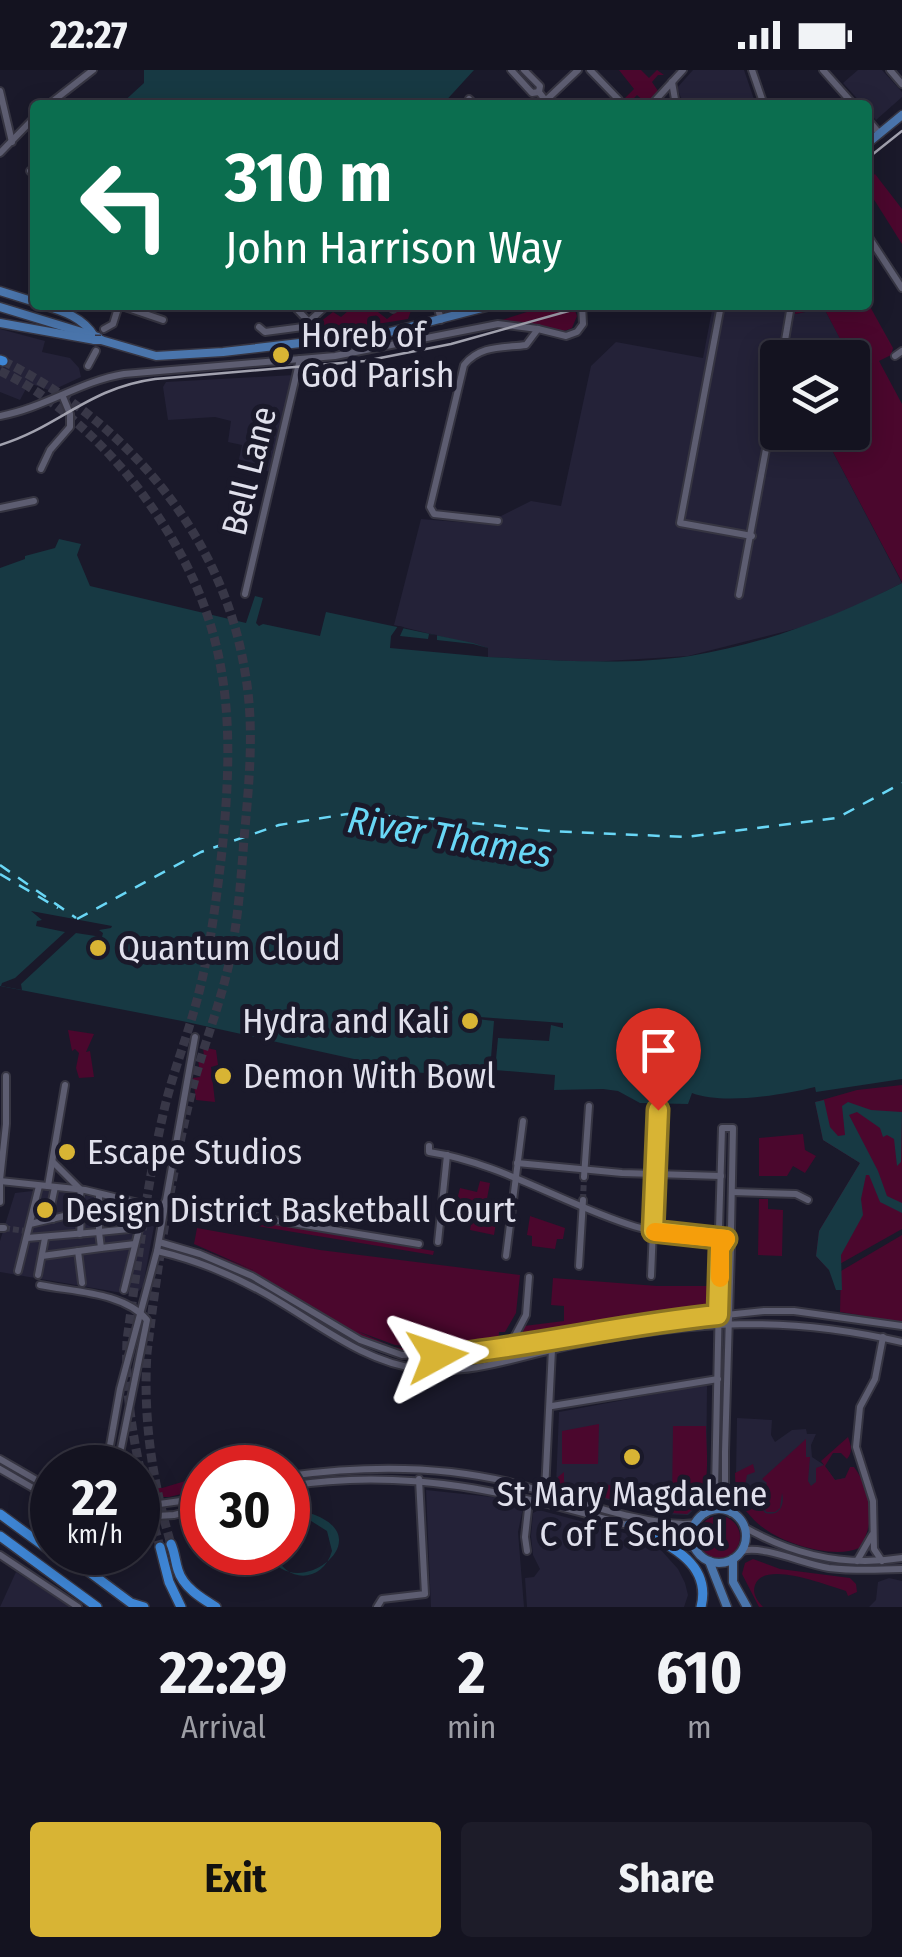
<!DOCTYPE html>
<style>
:root{--surface:#141320;--page:#1d1c29;--text:#f1f3f6;--muted:#9d9ea5;--line:#33323e;--accent:#d8b434}
body{margin:0;font-family:"Fira Sans Condensed",sans-serif;background:var(--page);color:var(--text);height:100vh;display:flex;flex-direction:column;font-size:38px;white-space:nowrap}
*{box-sizing:border-box;margin:0}
p{font-size:32px;color:var(--muted)}
.icon{flex:none;width:55px;height:55px;fill:none;stroke:currentColor;stroke-width:2;stroke-linecap:round;stroke-linejoin:round}
.map{position:relative;height:1537px;overflow:hidden}
.sheet{display:flex;flex-direction:column;background:var(--surface);flex:1}
.sheet>*{flex:none}
.hud{position:absolute;left:30px;top:30px;width:842px;height:210px;border-radius:10px;box-shadow:0 5px 25px #0003,0 0 0 2px var(--line);background:#0b6e4f;color:#fff;overflow:hidden}
.buttons{position:absolute;left:760px;top:270px;display:grid;gap:20px}
.buttons a{display:grid;place-items:center;width:110px;height:110px;border-radius:10px;background:var(--surface);box-shadow:0 5px 25px #0003,0 0 0 2px var(--line);font-size:50px}
.speed{position:absolute;left:30px;top:1375px;display:flex;gap:20px;font-size:50px;font-weight:700;text-align:center}
.speed>*{display:grid;place-content:center;width:130px;height:130px;border-radius:50%;background:var(--surface);box-shadow:0 5px 25px #0003,0 0 0 2px var(--line);line-height:1}
.speed small{font-size:25px;font-weight:400}
.speed .limit{border:15px solid #d22;background:#fff;color:#111}
.pin{position:absolute;display:grid;place-items:center;width:85px;height:85px;color:#fff;margin:-102px -42px;border-radius:50% 50% 50% 0;rotate:-45deg;box-shadow:0 0 10px #0007}
.pin .icon{rotate:45deg}
.me{position:absolute;width:110px;margin:-55px;rotate:85deg;stroke-linejoin:round;filter:drop-shadow(0 0 8px #0008)}
.turn{display:flex;align-items:center;gap:35px;height:210px;padding:0 30px;font-size:45px}
.turn .icon{width:130px;height:130px;stroke-width:2.5}
.turn b{display:block;font-size:70px;line-height:85px}
.eta{display:flex;justify-content:space-evenly;align-items:center;height:170px;text-align:center}
.eta b{font-size:60px;font-weight:700;line-height:70px}
.action{display:flex;gap:20px;margin-top:auto;padding:20px 30px}
.action a{flex:1;height:115px;border-radius:10px;background:var(--accent);color:#111;font-size:40px;font-weight:700;line-height:115px;text-align:center}
.action a+a{background:var(--page);color:var(--text)}
.status{display:flex;justify-content:space-between;align-items:center;height:70px;padding:0 50px;background:var(--surface);direction:ltr}
.status svg{height:28px;fill:currentColor}
.map>svg:first-child{display:block}
.built{fill:#242238}
.green{fill:#4b072d}
.water{fill:#173943}
.pier{fill:#1a192a}
.lines{fill:none;stroke-linecap:round;stroke-linejoin:round}
.ferry{stroke:#69d7f6;stroke-width:2.5;stroke-dasharray:12 10;stroke-linecap:butt}
.minor-tunnel{stroke:#383747;stroke-width:6;stroke-dasharray:6 3;stroke-linecap:butt}
.highway-tunnel{stroke:#383747;stroke-width:9;stroke-dasharray:9 4.5;stroke-linecap:butt}
.minor-casing{stroke:#363542;stroke-width:10}
.major-casing{stroke:#363542;stroke-width:11}
.highway-casing{stroke:#363542;stroke-width:12}
.minor{stroke:#5d5d71;stroke-width:6}
.major{stroke:#4a75ac;stroke-width:8}
.highway{stroke:#3e85d4;stroke-width:9}
.tram{stroke:#a2a2af;stroke-width:2.5}
.major-bridge-casing{stroke:#363542;stroke-width:11;stroke-linecap:butt}
.major-bridge{stroke:#4a75ac;stroke-width:8}
.route-casing{stroke:#8c7522;stroke-width:25}
.route{stroke:#d8b434;stroke-width:18}
.slow{stroke:#f59e0b;stroke-width:18}
.poi-dot{fill:#d8b434;stroke:#1a192a;stroke-width:4}
.labels{text-anchor:middle;stroke-width:10;stroke-linejoin:round;paint-order:stroke}
.poi-label{font-size:35px;fill:#e0e0ec;stroke:#1a192a;text-anchor:start}
.street-label{font-size:35px;fill:#e0e0ec;stroke:#1a192a}
.water-label{font-size:38px;font-style:italic;fill:#69d7f6;stroke:#1a192a}
</style>
<div class="status"><b>22:27</b><svg viewBox="0 0 49 12"><path d="M0 12V9h3v3zM5 12V6h3v6zM10 12V3h3v9zM15 12V0h3v12zM26 1h20v11H26zM47 4h2v5h-2z"/></svg></div>
<div class="map">
<svg width="902" height="1537" viewBox="0 0 902 1537">
<rect width="100%" height="100%" fill="#1a192a"/>
<g class="built">
<polygon points="693,0 744,0 756,35 684,35 677,18"/>
<polygon points="858,0 882,0 902,22 902,27 876,50 868,41 868,35 863,35 843,13"/>
<polygon points="713,235 790,235 796,244 824,238 850,287 778,288 778,362 823,363 902,513 845,542 803,557 688,586 591,592 488,587 488,578 394,555 421,449 497,455 499,447 531,431 561,436 591,296 616,272 703,288"/>
<polygon points="0,259 45,271 42,282 70,288 79,298 81,307 51,321 29,313 20,330 0,322 0,293 3,289 0,285"/>
<polygon points="294,305 271,402 238,394 242,375 228,372 231,351 215,347 168,350 163,317 166,312"/>
<polygon points="41,1120 158,1135 143,1216 139,1221 128,1224 0,1202 0,1171 15,1123"/>
<polygon points="699,1316 707,1316 706,1420 699,1435 688,1445 660,1444 556,1416 559,1342"/>
<polygon points="737,1348 772,1350 771,1365 775,1372 792,1360 806,1359 807,1364 816,1364 811,1375 812,1387 824,1395 835,1410 845,1408 833,1474 759,1441 736,1404"/>
<polygon points="426,1420 492,1427 520,1433 523,1438 518,1462 524,1537 431,1537"/>
<polygon points="539,1440 632,1465 660,1479 678,1499 685,1513 688,1525 684,1537 527,1537 525,1508 534,1507 540,1499 533,1485 531,1466 533,1443"/>
<polygon points="16,1502 62,1531 70,1537 0,1537"/>
<polygon points="889,1508 902,1511 902,1537 869,1537 876,1530 878,1512"/>
</g>
<g class="green">
<polygon points="619,0 641,0 649,8 657,0 664,5 658,5 652,12 658,21 647,34 637,25 627,35 623,30 634,19"/>
<polygon points="875,104 902,139 902,174 868,120 868,110"/>
<polygon points="868,233 893,278 891,285 879,291 902,334 902,512 823,363 852,362 853,314 861,309 824,238 795,244 797,235"/>
<polygon points="355,235 369,235 387,249 400,239 398,235 413,235 408,249 303,266 304,261 315,260 316,255 333,242 341,247"/>
<path d="M549,235H573L577,246L572,258C553,268 524,251 502,250Z"/>
<polygon points="68,960 94,964 86,982 90,981 94,1007 79,1008 76,998 79,983 75,979 72,981"/>
<polygon points="203,977 216,980 218,995 211,997 215,1032 196,1030 193,1008 200,1007 198,988 204,987"/>
<polygon points="902,1015 902,1159 829,1200 816,1186 819,1161 860,1093 823,1070 815,1032 857,1020"/>
<polygon points="803,1064 805,1080 816,1086 805,1103 793,1096 787,1106 759,1106 759,1068"/>
<polygon points="480,1111 490,1113 484,1144 497,1147 494,1165 470,1160 473,1142 455,1138 460,1118 477,1122"/>
<polygon points="759,1129 768,1129 768,1139 783,1140 782,1186 758,1185"/>
<polygon points="216,1145 434,1181 433,1185 215,1149"/>
<polygon points="530,1146 565,1158 563,1169 557,1169 555,1179 532,1176 532,1166 527,1165"/>
<path d="M197,1158L320,1180L520,1205L516,1243L505,1262H499L498,1276L426,1283L436,1279L395,1275L357,1261L393,1277L421,1280C383,1294 291,1224 254,1204C231,1192 206,1183 181,1175L206,1181L253,1200L194,1174Z"/>
<polygon points="902,1165 902,1252 840,1242 841,1201"/>
<polygon points="553,1208 657,1216 708,1216 706,1239 660,1245 707,1243 574,1262 573,1258 570,1263 514,1274 561,1262 514,1269 524,1256 564,1251 564,1236 551,1235"/>
<polygon points="599,1354 598,1394 562,1394 562,1361"/>
<path d="M673,1356H706C706,1386 714,1423 687,1444L658,1442L557,1415L558,1407L564,1402V1412L595,1420L598,1412L672,1432Z"/>
<path d="M848,1367C851,1375 853,1382 847,1389L841,1383H833L825,1396L835,1410L845,1408L850,1397H854C871,1420 877,1453 859,1478C835,1489 787,1475 765,1459C754,1452 746,1440 736,1430L735,1403L753,1394L755,1402L747,1405L745,1415L751,1422H759V1434L765,1443C780,1447 785,1434 782,1423L780,1438L775,1442H767C755,1432 762,1424 767,1413L762,1409L806,1369V1387H810L808,1411L811,1416L816,1412V1398L824,1395L821,1391Z"/>
<polygon points="202,1406 202,1419 169,1427 138,1427 138,1413 162,1418"/>
<circle cx="719" cy="1467" r="21"/>
<path d="M753,1489L780,1499L850,1508L856,1514L857,1522L848,1526L846,1521C825,1515 764,1490 755,1515C752,1524 757,1530 763,1537H759L742,1504L745,1493Z"/>
</g>
<g class="water">
<polygon points="144,0 474,0 442,35 120,35 144,13"/>
<path d="M59,469L81,474L77,485L90,516L246,553L255,526L263,528L256,553L259,556L263,554L320,566L326,542L473,573L488,578V587C555,590 624,596 690,586C765,574 835,547 902,513V1009L816,1022L815,1017C782,1025 723,1035 692,1023L688,1034L640,1033L618,1021L603,1019L554,1020L555,1005L483,999L481,1008L413,1002L182,951L0,916V498L25,489V486L55,478Z"/>
<polygon points="824,1030 830,1057 838,1066 845,1065 842,1036 848,1032 871,1040 902,1042 901,1092 897,1096 894,1069 887,1065 883,1067 880,1058 857,1042 849,1045 878,1101 887,1126 902,1133 902,1143 880,1132 869,1105 866,1105 861,1129 863,1145 841,1185 842,1220 836,1220 829,1200 816,1186 819,1161 860,1093 823,1070 815,1032"/>
<path d="M309,1443C387,1467 291,1537 269,1483H275C285,1514 323,1513 332,1481L327,1461L308,1449L288,1452V1447Z"/>
</g>
<g class="pier">
<polygon points="398,556 404,557 400,566 428,569 429,564 437,565 437,570 473,574 488,578 488,587 390,578 391,566"/>
<polygon points="31,841 112,856 111,858 99,860 103,863 102,867 76,863 21,914 22,920 1,916 2,913 15,908 65,862 36,856 37,851 42,850"/>
<polygon points="466,946 563,953 563,958 551,955 549,971 498,968 495,1000 490,1000 494,951 477,949 475,956 465,956"/>
</g>
<g class="lines">
<g class="ferry">
<polyline points="0,795 76,848"/>
<polyline points="0,804 58,838"/>
<polyline points="77,849 201,782 279,755 347,744 425,748 548,761 685,767 837,748 902,713"/>
</g>
<g class="minor-tunnel">
<polyline points="583,1130 584,1107"/>
<polyline points="4,1158 25,1161"/>
</g>
<g class="highway-tunnel">
<path d="M3,291C126,351 223,465 245,602C255,658 249,713 244,769C241,809 238,850 230,889C220,937 201,981 190,1028C170,1111 157,1198 147,1283C143,1348 152,1411 171,1474"/>
<path d="M0,301C56,327 111,380 146,429C230,546 236,643 222,781C216,832 210,881 197,930C188,964 175,997 166,1032C147,1110 138,1191 127,1270C124,1343 141,1408 160,1477"/>
</g>
<defs>
<g id="minor">
<polyline points="511,0 532,23 539,22"/>
<polyline points="524,0 540,16 539,22 549,35"/>
<polyline points="590,0 619,30"/>
<polyline points="752,0 764,35"/>
<polyline points="823,0 854,35"/>
<polyline points="890,0 902,14"/>
<polyline points="672,12 676,35"/>
<polyline points="0,21 12,72"/>
<polyline points="469,29 475,35"/>
<polyline points="48,35 93,0"/>
<polyline points="541,35 578,0"/>
<polyline points="651,35 683,0"/>
<polyline points="868,50 880,64"/>
<polyline points="0,83 35,47"/>
<polyline points="30,101 35,100"/>
<polyline points="868,166 902,218"/>
<polyline points="119,235 163,250"/>
<polyline points="293,235 309,252"/>
<polyline points="389,235 393,239"/>
<polyline points="437,235 441,250"/>
<polyline points="721,235 680,453 752,466"/>
<polyline points="259,257 265,262 303,257 327,235"/>
<polyline points="104,259 113,254 119,235"/>
<polyline points="895,286 902,281"/>
<polyline points="782,288 791,235"/>
<polyline points="88,296 96,281"/>
<path d="M0,346C44,338 81,311 124,304L335,286L498,254L538,259L566,266L577,262L583,254L582,235"/>
<polyline points="41,399 50,380 70,357 70,344 63,327"/>
<polyline points="0,438 34,431"/>
<path d="M498,451L434,444L430,437L464,295C480,275 503,278 526,275L538,259"/>
<polyline points="245,524 300,289"/>
<polyline points="739,525 778,314"/>
<path d="M429,1076V1082C530,1097 614,1174 724,1169"/>
<path d="M53,1092L81,1120C77,1137 82,1148 80,1164"/>
<polyline points="517,1093 622,1103 721,1106"/>
<polyline points="584,1107 589,1036"/>
<polyline points="0,1110 6,1054 6,1006"/>
<polyline points="0,1111 85,1120 164,1139"/>
<polyline points="0,1111 0,1132"/>
<polyline points="48,1116 65,1015"/>
<polyline points="732,1122 796,1124 808,1130"/>
<polyline points="99,1124 99,1162 139,1158"/>
<polyline points="165,1132 419,1174"/>
<polyline points="142,1147 153,1148"/>
<polyline points="53,1149 51,1136 55,1117"/>
<polyline points="30,1154 77,1143"/>
<polyline points="0,1158 4,1158"/>
<polyline points="27,1168 99,1162 101,1178 135,1174"/>
<polyline points="159,1172 200,1184 252,1206 360,1270 402,1285 496,1280 650,1253 764,1241 794,1241 902,1256"/>
<polyline points="438,1172 447,1085"/>
<polyline points="78,1181 82,1213"/>
<path d="M157,1181C202,1191 244,1210 283,1234C326,1260 368,1293 420,1299C473,1306 526,1284 577,1274C696,1251 783,1245 902,1272"/>
<polyline points="42,1186 101,1178"/>
<polyline points="506,1186 523,1051"/>
<polyline points="579,1196 583,1130"/>
<polyline points="18,1201 39,1116"/>
<polyline points="38,1205 45,1168"/>
<polyline points="651,1206 658,1040"/>
<path d="M40,1215C73,1222 124,1222 147,1250L117,1398"/>
<polyline points="124,1220 145,1135"/>
<polyline points="508,1279 526,1245 529,1207"/>
<polyline points="552,1336 718,1309"/>
<polyline points="0,1389 52,1419"/>
<polyline points="106,1398 120,1319 157,1181 195,967"/>
<polyline points="0,1399 52,1429"/>
<path d="M288,1406C360,1396 438,1395 509,1412C558,1424 651,1460 696,1453"/>
<path d="M288,1416C410,1396 514,1424 631,1456"/>
<polyline points="545,1421 552,1279"/>
<polyline points="138,1437 202,1428"/>
<polyline points="705,1444 715,1420 720,1178 731,1159 733,1058 722,1058 719,1159 731,1178 725,1382 725,1424 731,1443"/>
<polyline points="138,1447 174,1445 202,1438"/>
<path d="M744,1457C793,1485 846,1497 902,1488"/>
<polyline points="643,1459 667,1465 695,1479"/>
<polyline points="527,1481 525,1467 529,1430"/>
<path d="M742,1481C764,1475 803,1494 829,1498C853,1501 878,1500 902,1499"/>
<polyline points="0,1485 78,1537"/>
<polyline points="857,1491 872,1465"/>
<polyline points="882,1491 874,1479 873,1431 856,1377 860,1337 875,1309 883,1267"/>
<polyline points="377,1537 382,1529 425,1524 419,1409"/>
</g>
<g id="major">
<polyline points="868,73 902,45"/>
<polyline points="0,221 35,232"/>
<path d="M43,235C63,241 84,248 94,266"/>
<polyline points="0,237 98,267"/>
<polyline points="0,253 95,270"/>
<polyline points="101,270 156,286 223,282 386,263 494,235"/>
<circle cx="719" cy="1466" r="27"/>
<polyline points="733,1489 733,1512 747,1537"/>
<polyline points="709,1491 727,1537"/>
</g>
<g id="highway">
<polyline points="0,290 3,291"/>
<polyline points="0,1444 52,1482"/>
<path d="M629,1455C662,1472 713,1490 701,1537"/>
<polyline points="0,1466 97,1537"/>
<path d="M171,1474C175,1483 175,1491 178,1500C183,1517 201,1528 216,1537"/>
<polyline points="160,1477 169,1512 181,1537"/>
<polyline points="53,1482 88,1501 131,1533 144,1537"/>
</g>
</defs>
<use href="#minor" class="minor-casing"/>
<use href="#major" class="major-casing"/>
<use href="#highway" class="highway-casing"/>
<use href="#minor" class="minor"/>
<use href="#major" class="major"/>
<use href="#highway" class="highway"/>
<g class="tram">
<polyline points="868,88 902,61"/>
<path d="M0,375C59,357 88,318 155,309L365,291L451,274L590,235"/>
</g>
<defs>
<polyline id="major-bridge" points="95,270 101,270"/>
</defs>
<use href="#major-bridge" class="major-bridge-casing"/>
<use href="#major-bridge" class="major-bridge"/>
</g>
<g class="lines">
<defs>
<path id="route" d="M437,1286C532,1277 624,1254 718,1245L720,1178L726,1169L653,1161L658,1040"/>
</defs>
<use href="#route" class="route-casing"/>
<use href="#route" class="route"/>
<polyline class="slow" points="655,1162 726,1169 720,1178 720,1208"/>
</g>
<g class="poi-dot">
<circle cx="281" cy="285" r="10"/>
<circle cx="98" cy="878" r="10"/>
<circle cx="470" cy="951" r="10"/>
<circle cx="223" cy="1006" r="10"/>
<circle cx="67" cy="1082" r="10"/>
<circle cx="45" cy="1140" r="10"/>
<circle cx="632" cy="1387" r="10"/>
</g>
<g class="labels">
<g class="poi-label">
<text x="301" y="277">Horeb of<tspan x="301" dy="40">God Parish</tspan></text>
<text x="118" y="890">Quantum Cloud</text>
<text x="450" y="963" text-anchor="end">Hydra and Kali</text>
<text x="243" y="1018">Demon With Bowl</text>
<text x="87" y="1094">Escape Studios</text>
<text x="65" y="1152">Design District Basketball Court</text>
<text x="632" y="1436" text-anchor="middle">St Mary Magdalene<tspan x="632" dy="40">C of E School</tspan></text>
</g>
<g class="street-label">
<text transform="translate(249 401) rotate(-76)" y="12">Bell Lane</text>
</g>
<g class="water-label">
<text transform="translate(450 767) rotate(10)" y="13">River Thames</text>
</g>
</g>
</svg>
<div class="buttons">
<a><svg class="icon" aria-label="layers" viewBox="0 0 24 24"><path d="M12 4l9 5-9 5-9-5zM3 14l9 5 9-5"/></svg></a>
</div>
<div class="speed"><div>22<small>km/h</small></div><div class="limit">30</div></div>
<div class="pin" style="left:658px;top:1040px;background:#d93025"><svg class="icon" aria-label="arrive" viewBox="0 0 24 24"><path d="M6 21V4h12l-3 4 3 4H6"/></svg></div>
<svg class="me" style="left:437px;top:1286px" viewBox="-20 -20 40 40"><path d="M0-17L14 15 0 8-14 15z" fill="#d8b434" stroke="#fff" stroke-width="4"/></svg>
<div class="hud">
<div class="turn"><svg class="icon" aria-label="left" viewBox="0 0 24 24"><path d="M17 20v-9H6M10 6l-5 5 5 5"/></svg><div><b>310 m</b>John Harrison Way</div></div>
</div>
</div>
<section class="sheet">
<div class="eta">
<div><b>22:29</b><p>Arrival</p></div>
<div><b>2</b><p>min</p></div>
<div><b>610</b><p>m</p></div>
</div>
<div class="action"><a>Exit</a><a>Share</a></div>
</section>
